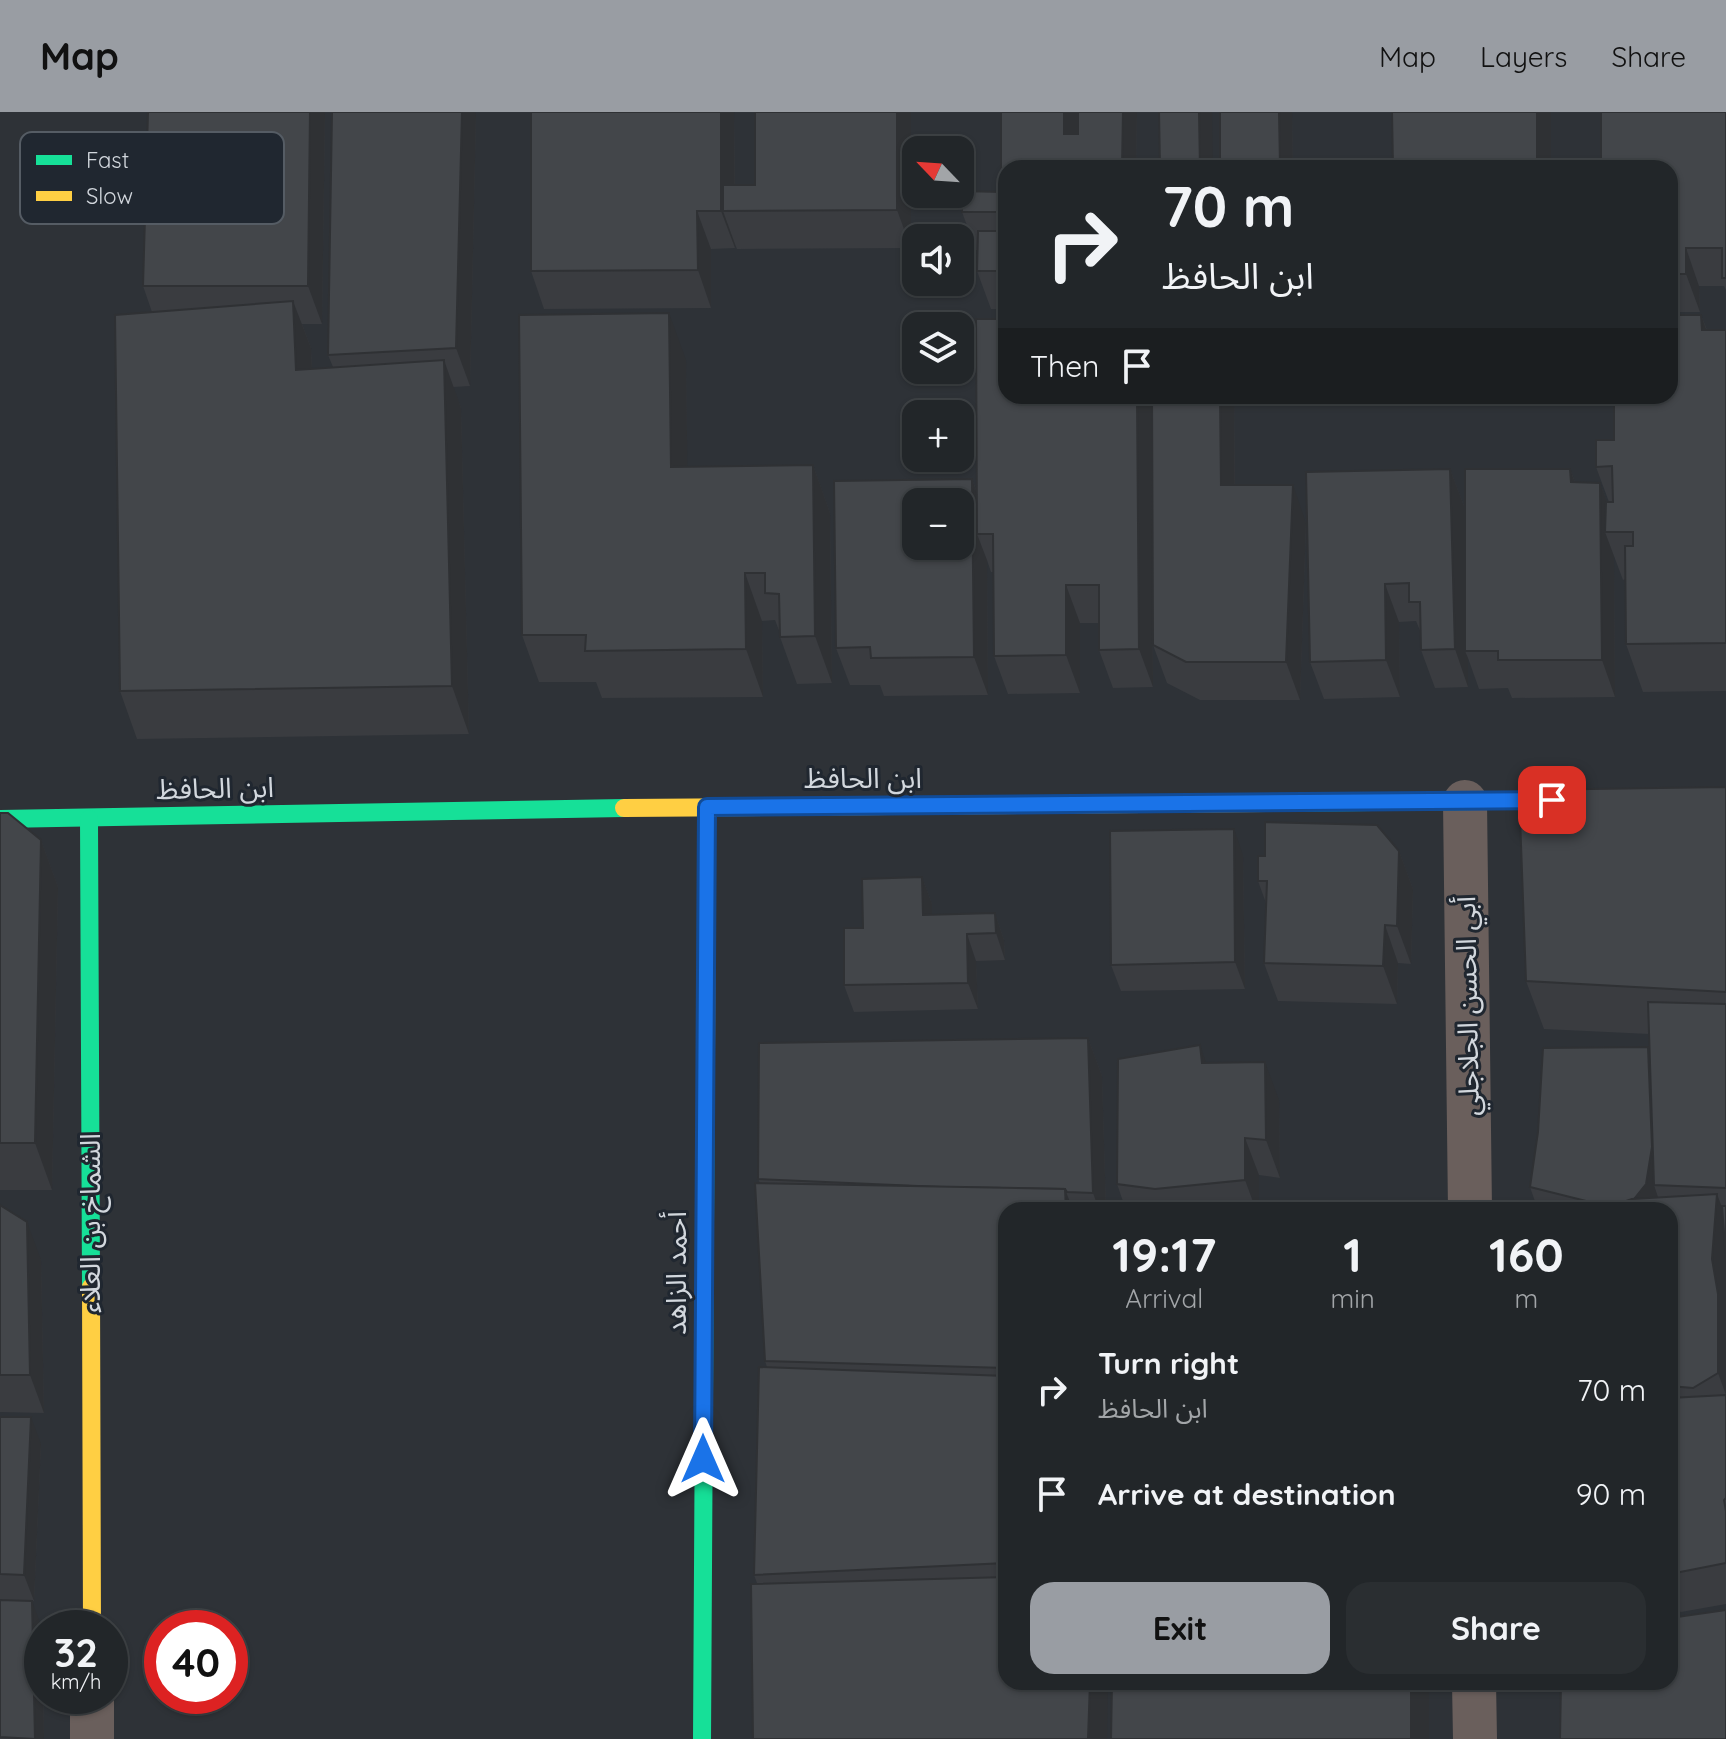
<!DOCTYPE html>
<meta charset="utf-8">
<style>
:root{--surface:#222629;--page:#2a2e31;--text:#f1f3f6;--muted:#a2a5a8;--line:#3f4346;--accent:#999da3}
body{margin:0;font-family:Quicksand,"Noto Sans Arabic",sans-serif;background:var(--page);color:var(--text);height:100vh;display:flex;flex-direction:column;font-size:30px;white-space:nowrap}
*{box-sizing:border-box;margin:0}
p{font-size:26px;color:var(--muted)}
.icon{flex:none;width:44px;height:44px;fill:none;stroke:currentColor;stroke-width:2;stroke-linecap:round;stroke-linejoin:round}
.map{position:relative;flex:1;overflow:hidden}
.sheet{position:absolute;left:998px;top:1090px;width:680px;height:488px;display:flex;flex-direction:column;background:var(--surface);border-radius:24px;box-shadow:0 2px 6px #0004,0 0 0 2px var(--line)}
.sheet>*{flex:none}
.guide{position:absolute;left:998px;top:48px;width:680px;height:244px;border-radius:24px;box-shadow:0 2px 6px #0004,0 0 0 2px var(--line);background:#222629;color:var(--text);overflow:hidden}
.needle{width:52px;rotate:295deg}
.buttons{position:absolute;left:902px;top:24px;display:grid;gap:16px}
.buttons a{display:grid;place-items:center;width:72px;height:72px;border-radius:16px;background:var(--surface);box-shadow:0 2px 6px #0004,0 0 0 2px var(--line);font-size:40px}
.speed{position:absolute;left:24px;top:1498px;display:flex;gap:16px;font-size:40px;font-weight:700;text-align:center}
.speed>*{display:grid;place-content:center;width:104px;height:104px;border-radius:50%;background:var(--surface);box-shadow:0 2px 6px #0004,0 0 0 2px var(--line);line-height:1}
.speed small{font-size:20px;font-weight:400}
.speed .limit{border:12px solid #d22;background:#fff;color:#111}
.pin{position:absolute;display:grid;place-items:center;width:68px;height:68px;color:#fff;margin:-34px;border-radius:16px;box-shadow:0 4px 12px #0006}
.me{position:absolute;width:88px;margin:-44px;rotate:0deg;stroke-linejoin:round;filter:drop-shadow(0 0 6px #0008)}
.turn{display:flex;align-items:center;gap:28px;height:168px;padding:0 32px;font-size:36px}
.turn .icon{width:104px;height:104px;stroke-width:2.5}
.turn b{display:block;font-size:56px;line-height:68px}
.then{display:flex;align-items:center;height:76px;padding:0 32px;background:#0003;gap:16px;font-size:30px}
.eta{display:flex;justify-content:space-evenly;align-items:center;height:136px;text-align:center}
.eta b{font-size:48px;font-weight:800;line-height:56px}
.action{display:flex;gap:16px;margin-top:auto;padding:16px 32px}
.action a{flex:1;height:92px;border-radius:24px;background:var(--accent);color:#111;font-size:32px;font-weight:800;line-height:92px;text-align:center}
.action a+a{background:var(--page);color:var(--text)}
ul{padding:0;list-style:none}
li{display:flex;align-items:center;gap:24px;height:104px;padding:0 32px}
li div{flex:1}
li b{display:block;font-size:30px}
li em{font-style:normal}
header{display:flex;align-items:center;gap:48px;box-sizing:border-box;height:112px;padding:0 40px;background:var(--accent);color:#111}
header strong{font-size:38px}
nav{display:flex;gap:44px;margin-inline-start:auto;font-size:28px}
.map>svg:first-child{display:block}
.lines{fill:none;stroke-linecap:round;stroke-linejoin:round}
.street{stroke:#6a5f5c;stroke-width:44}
.fast{stroke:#16e098;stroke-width:18}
.slow{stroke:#ffcf43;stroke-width:18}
.wall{fill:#3a3c40}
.shaded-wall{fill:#2f3134}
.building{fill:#43464a;stroke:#2f3134;stroke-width:2;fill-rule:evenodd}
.route-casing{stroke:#114b97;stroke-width:20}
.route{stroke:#1a73e8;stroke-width:14}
.labels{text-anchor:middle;stroke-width:6;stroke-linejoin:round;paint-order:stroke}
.street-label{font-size:28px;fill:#d2d7dd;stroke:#202730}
.key{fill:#202730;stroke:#555c64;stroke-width:2}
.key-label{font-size:22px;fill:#d2d7dd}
</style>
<header>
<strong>Map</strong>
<nav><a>Map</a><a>Layers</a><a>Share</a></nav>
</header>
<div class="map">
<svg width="1726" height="1627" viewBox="0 0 1726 1627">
<rect width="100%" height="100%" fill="#2e3237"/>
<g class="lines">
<g class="street">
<polyline points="1465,690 1470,1098"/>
<polyline points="1474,1570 1475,1627"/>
<polyline points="92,1584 92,1627"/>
</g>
<g class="fast">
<polyline points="1266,691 1580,688"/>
<polyline points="0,707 624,696"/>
<polyline points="89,707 91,1175"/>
<polyline points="702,1627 706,941"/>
</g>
<g class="slow">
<polyline points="624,696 1266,691"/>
<polyline points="706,941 707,695"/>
<polyline points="91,1175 92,1516"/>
</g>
</g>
<g class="wall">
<polygon points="148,0 325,0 322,212 302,212 311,236 312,257 333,255 328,243 476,2 470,274 453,275 461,296 469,622 137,627 120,579 152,200 143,174"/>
<polygon points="734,0 735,73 755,73 755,0 911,0 911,136 737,137 735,132 735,136 711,137 711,196 544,197 531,159"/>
<polygon points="1001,0 1137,0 1136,56 1006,56 1006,197 991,197 977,159 978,138 976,138 962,100 1001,80"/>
<polygon points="1220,0 1292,0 1293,56 1220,56"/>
<polygon points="1726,0 1726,178 1724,174 1699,174 1700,200 1670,200 1670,56"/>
<polygon points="1701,203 1707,218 1726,218 1726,579 1643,580 1626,532 1625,467 1623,468 1614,444 1615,585 1512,586 1508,576 1479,577 1468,546 1468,575 1435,576 1421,538 1421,521 1416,509 1399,510 1400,585 1324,587 1310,550 1450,357 1464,394 1465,431 1570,357 1575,370 1600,371 1607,390 1609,390 1596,355"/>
<polygon points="686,248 687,355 813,353 830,401 832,571 797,572 780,525 780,521 775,508 762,509 763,585 602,586 596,570 539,570 522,523"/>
<polygon points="1006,284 1151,284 1153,575 1113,576 1099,538 1099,511 1080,511 1080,581 1008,582 994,544 993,460 991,460 987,448 988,583 884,584 880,573 850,573 836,536 972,367 977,380"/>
<polygon points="1152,284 1234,284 1235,373 1306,411 1300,588 1200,588 1167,571 1153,533"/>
<polygon points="1726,675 1726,1492 1681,1500 1670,1494 1670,1098 1538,1098 1530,1075 1648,935 1650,939 1649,922 1544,917 1526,869"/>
<polygon points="0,701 41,728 58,775 52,1078 0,1078"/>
<polygon points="1399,739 1413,777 1411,852 1398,851 1397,892 1278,889 1264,851 1266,791 1258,769"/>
<polygon points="1243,743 1245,877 1121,879 1111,853"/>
<polygon points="922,765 932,792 932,803 995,801 1004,828 1005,848 976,849 978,897 854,900 844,873 863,816"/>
<polygon points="1088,926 1102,964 1106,1098 1006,1098 1006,1570 757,1471 754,1463 767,1255 765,1249 760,1071 758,1067"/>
<polygon points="1206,951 1279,988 1280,1066 1259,1063 1259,1098 1126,1098 1117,1072"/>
<polygon points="0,1093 41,1148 44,1301 0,1300"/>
<polygon points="0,1305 41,1332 34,1489 27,1489 42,1516 44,1627 0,1627"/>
</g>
<g class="shaded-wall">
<polygon points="310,0 325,0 322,212 308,174"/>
<polygon points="462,0 475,0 476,2 470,274 456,236"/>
<polygon points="721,0 734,0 735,99 723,99 735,132 735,136 721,99"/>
<polygon points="897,0 911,0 911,136 897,98"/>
<polygon points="1064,0 1078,0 1078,56 1064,22"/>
<polygon points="1123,0 1137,0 1136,56 1122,56"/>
<polygon points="1199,0 1212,0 1213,56 1200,56"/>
<polygon points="1279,0 1292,0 1293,56 1281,56 1280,53"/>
<rect x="1537" y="0" width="14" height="56"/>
<polygon points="697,99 711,137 711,196 698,158"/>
<polygon points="1686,136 1699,174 1700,200 1686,162"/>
<polygon points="293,189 311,236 314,305 296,258"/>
<polygon points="669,201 686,248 688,403 671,355"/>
<polygon points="1701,203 1718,250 1702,218"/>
<polygon points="444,248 461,296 469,622 452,574"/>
<polygon points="1137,284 1151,284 1153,575 1139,537"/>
<polygon points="1220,284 1234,284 1235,411 1221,373"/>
<polygon points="813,353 830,401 832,571 815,524"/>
<polygon points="1450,357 1464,394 1467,539 1465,539 1468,546 1468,575 1455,537"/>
<polygon points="1570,357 1584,395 1571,370"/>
<polygon points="972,367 986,405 977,422 987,448 988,583 974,545"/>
<polygon points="1600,371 1614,408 1605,420 1614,444 1615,585 1602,548"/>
<polygon points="1293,373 1306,411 1300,588 1286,550"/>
<polygon points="745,461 762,509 763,585 746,537"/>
<polygon points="1385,472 1399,510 1400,585 1386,548"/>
<polygon points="1066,473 1080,511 1080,581 1066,543"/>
<polygon points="1234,717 1243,743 1245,877 1235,850"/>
<polygon points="41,728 58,775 52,1078 35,1031"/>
<polygon points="1399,739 1413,777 1411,852 1397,814"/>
<polygon points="922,765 932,792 932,829 923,803"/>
<polygon points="995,801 1004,828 1005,848 996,821"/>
<polygon points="1385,813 1398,851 1397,892 1383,854"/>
<polygon points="967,822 976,849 978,897 968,871"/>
<polygon points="1088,926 1102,964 1106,1098 1099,1098 1093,1081"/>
<polygon points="1200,933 1213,971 1202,951"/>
<polygon points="1648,935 1658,962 1654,1073 1658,1085 1655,1098 1625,1098"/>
<polygon points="1265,950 1279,988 1280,1066 1266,1028"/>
<polygon points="1245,1026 1259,1063 1259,1098 1256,1098 1245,1068"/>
<polygon points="1065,1077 1073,1098 1066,1098"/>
<polygon points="1717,1082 1726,1106 1726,1283 1718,1261 1712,1147"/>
<polygon points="27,1110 41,1148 44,1301 30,1263"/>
<polygon points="31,1305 41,1332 34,1489 24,1463"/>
<polygon points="32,1489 42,1516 44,1627 35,1627"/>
<polygon points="1090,1570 1108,1570 1107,1627 1088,1627"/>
<rect x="1411" y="1570" width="18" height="57"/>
</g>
<g class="building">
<polygon points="148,0 310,0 308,174 143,174"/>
<polygon points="332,0 462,0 456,236 328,243"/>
<polygon points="531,0 721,0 721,99 697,99 698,158 531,159"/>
<polygon points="755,0 897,0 897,98 723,99 723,73 755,73"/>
<polygon points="1001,0 1064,0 1064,22 1078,22 1078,0 1123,0 1122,56 1006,56 1006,159 977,159 978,119 1000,119 1000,100 962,100 961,79 1001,80"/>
<polygon points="1159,0 1199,0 1200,56 1160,56"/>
<polygon points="1220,0 1279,0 1280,53 1253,54 1254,56 1220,56"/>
<polygon points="1392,0 1537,0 1537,56 1393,56"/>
<polygon points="1601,0 1726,0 1726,166 1722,166 1722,136 1686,136 1686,162 1670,162 1670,56 1601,56"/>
<polygon points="293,189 296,258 444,248 452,574 120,579 115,203"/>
<polygon points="669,201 671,355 813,353 815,524 780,525 779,482 765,481 765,461 745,461 746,537 585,539 586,523 522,523 519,203"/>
<polygon points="1670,203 1701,203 1702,218 1726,218 1726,531 1626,532 1625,434 1633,434 1633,420 1605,420 1606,390 1613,390 1612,354 1596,355 1596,328 1614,328 1614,284 1670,284"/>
<polygon points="976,207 1006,207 1006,284 1137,284 1139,537 1099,538 1099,473 1066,473 1066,543 994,544 993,422 977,422"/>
<polygon points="1152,284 1220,284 1221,373 1293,373 1286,550 1186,550 1153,533"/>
<polygon points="1450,357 1455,537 1421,538 1420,490 1409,490 1409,471 1385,472 1386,548 1310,550 1306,360"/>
<polygon points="1465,357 1570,357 1571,370 1600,371 1602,548 1498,548 1498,539 1465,539"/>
<path d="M972,367L974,545L871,546L870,535L836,536L834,369ZM916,390H960V434H916Z"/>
<polygon points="1726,675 1726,880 1526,869 1519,678"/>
<polygon points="0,701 8,701 41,728 35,1031 0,1031"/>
<polygon points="1265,710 1377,713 1399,739 1397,814 1385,813 1383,854 1264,851 1267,769 1258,769 1258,744 1265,744"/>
<polygon points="1234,717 1235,850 1111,853 1110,719"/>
<polygon points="922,765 923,803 995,801 996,821 967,822 968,871 844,873 844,816 863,816 862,767"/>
<polygon points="1648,890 1726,892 1726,1076 1654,1073"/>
<polygon points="1088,926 1093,1081 1067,1080 1065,1077 941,1075 758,1067 759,931"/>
<polygon points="1200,933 1202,951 1265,950 1266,1028 1245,1026 1245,1068 1155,1077 1117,1072 1118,947"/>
<polygon points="1648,935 1652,1035 1646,1072 1634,1087 1610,1095 1530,1075 1538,1020 1543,936"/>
<polygon points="755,1071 1065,1077 1066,1098 1006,1098 1006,1256 765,1249"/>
<polygon points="1717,1082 1712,1147 1718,1182 1718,1261 1693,1276 1670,1274 1670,1098 1599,1098 1632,1087"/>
<polygon points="0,1093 27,1110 30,1263 0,1263"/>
<polygon points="1722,1094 1726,1094 1726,1147"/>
<polygon points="759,1255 1006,1264 1006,1451 754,1463"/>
<polygon points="1726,1283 1726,1386 1724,1388 1726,1399 1726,1451 1670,1462 1670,1286"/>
<polygon points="0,1305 31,1305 24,1463 0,1462"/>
<polygon points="1006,1465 1006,1570 1090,1570 1088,1627 753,1627 751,1472"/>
<polygon points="0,1488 32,1489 35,1627 0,1625"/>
<polygon points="1726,1498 1726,1627 1560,1627 1561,1570 1670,1570 1670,1506"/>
<polygon points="1112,1570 1411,1570 1411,1627 1111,1627"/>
</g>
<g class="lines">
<defs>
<polyline id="route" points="703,1347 707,695 1552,688"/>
</defs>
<use href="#route" class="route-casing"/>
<use href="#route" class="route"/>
</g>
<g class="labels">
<g class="street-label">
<text x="863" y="676">ابن الحافظ</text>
<text transform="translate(215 676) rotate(-1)" y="10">ابن الحافظ</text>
<text transform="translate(1467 894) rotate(-91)" y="10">أبي الحسن الجلاجلي</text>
<text transform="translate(90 1111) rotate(-90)" y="10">الشماخ بن العلاء</text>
<text transform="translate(676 1161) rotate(-90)" y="10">أحمد الزاهد</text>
</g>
</g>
<rect x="20" y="20" width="264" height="92" rx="12" class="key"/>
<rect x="36" y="43" width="36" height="10" fill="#16e098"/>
<rect x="36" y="79" width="36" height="10" fill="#ffcf43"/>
<g class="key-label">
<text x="86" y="56">Fast</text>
<text x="86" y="92">Slow</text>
</g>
</svg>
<div class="buttons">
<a><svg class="needle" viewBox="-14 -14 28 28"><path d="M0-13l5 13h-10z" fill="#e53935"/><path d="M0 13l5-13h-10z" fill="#a2a5a8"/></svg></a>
<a><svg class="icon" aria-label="sound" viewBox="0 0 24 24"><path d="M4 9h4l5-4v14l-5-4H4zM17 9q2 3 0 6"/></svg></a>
<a><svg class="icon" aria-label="layers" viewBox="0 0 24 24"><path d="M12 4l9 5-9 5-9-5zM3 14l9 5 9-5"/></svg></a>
<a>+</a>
<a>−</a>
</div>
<div class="speed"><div>32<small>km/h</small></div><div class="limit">40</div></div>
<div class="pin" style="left:1552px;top:688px;background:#d93025"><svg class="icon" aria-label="arrive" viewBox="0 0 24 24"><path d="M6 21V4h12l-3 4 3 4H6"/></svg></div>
<svg class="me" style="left:703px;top:1347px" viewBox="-20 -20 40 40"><path d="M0-17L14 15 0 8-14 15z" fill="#1a73e8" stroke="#fff" stroke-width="4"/></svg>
<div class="guide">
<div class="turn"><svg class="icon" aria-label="right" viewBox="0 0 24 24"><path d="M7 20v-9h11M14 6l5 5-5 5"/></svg><div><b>70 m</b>ابن الحافظ</div></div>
<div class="then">Then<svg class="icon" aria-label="arrive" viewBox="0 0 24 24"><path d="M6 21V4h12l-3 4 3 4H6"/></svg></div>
</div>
<section class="sheet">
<div class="eta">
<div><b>19:17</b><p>Arrival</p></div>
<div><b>1</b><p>min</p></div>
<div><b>160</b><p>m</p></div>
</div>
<ul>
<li><svg class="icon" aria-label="right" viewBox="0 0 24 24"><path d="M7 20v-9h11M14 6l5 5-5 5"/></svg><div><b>Turn right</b><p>ابن الحافظ</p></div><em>70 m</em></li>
<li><svg class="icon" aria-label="arrive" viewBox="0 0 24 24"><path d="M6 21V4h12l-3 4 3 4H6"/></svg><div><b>Arrive at destination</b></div><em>90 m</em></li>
</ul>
<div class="action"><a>Exit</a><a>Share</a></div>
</section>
</div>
